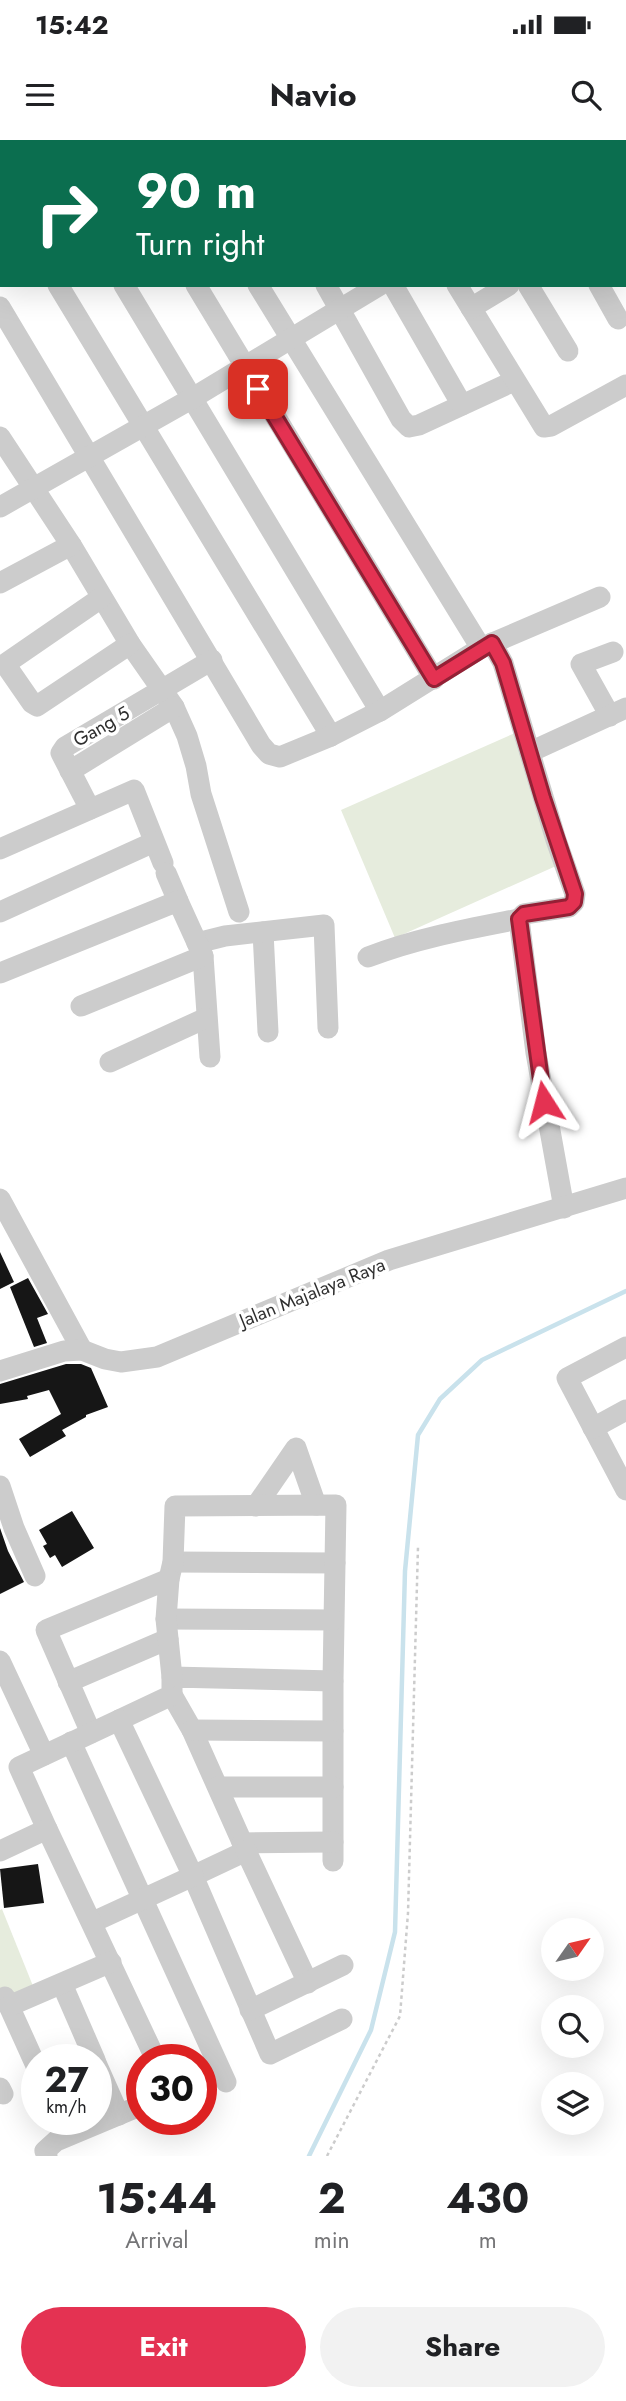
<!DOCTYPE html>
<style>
:root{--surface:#fff;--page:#f2f2f2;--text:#202124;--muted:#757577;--accent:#e43252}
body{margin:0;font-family:Jost,sans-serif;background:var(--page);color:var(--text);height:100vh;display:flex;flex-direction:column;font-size:26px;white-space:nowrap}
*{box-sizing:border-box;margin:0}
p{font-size:23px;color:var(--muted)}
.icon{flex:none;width:38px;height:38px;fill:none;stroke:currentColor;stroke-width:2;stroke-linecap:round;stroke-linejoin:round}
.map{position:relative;height:2016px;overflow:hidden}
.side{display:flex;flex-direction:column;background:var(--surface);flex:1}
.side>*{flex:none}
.banner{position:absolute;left:0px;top:0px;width:626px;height:147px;box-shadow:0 7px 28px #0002;background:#0b6e4f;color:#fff;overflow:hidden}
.needle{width:46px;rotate:56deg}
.fabs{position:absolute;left:541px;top:1778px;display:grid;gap:14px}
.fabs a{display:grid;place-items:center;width:63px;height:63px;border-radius:50%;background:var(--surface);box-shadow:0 7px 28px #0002;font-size:35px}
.speed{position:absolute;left:21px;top:1904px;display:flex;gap:14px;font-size:35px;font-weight:700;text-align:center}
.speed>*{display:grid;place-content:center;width:91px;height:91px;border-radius:50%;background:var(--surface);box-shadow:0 7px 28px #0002;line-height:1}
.speed small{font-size:18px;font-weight:400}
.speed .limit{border:10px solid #d22;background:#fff;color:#111}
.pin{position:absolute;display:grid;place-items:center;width:60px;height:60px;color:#fff;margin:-30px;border-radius:14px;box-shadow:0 4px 10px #0006}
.me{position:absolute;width:77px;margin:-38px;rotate:351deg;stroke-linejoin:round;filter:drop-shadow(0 0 5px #0008)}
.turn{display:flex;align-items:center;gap:24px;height:147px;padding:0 21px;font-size:32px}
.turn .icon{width:91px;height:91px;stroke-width:2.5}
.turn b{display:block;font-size:49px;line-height:60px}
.eta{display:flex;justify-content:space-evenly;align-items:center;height:119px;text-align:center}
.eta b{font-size:42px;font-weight:700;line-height:49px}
.button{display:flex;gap:14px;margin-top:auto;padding:14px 21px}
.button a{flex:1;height:80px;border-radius:42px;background:var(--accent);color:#fff;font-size:28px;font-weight:700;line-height:80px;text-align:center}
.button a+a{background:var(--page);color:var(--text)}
.status{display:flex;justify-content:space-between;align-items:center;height:49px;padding:0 35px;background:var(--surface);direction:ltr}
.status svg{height:19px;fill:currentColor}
header{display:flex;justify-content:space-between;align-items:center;height:91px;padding:0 21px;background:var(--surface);font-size:32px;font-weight:700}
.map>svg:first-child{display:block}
.green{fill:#e6ecdd}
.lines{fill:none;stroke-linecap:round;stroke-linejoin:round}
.stream{stroke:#c9e2ec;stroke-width:4.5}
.building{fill:#161616}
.path{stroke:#ccc;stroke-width:2.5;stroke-dasharray:3.5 3.5;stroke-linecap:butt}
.minor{stroke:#ccc;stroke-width:21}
.route-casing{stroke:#942035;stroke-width:18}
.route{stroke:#e43252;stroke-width:12}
.labels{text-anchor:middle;stroke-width:7;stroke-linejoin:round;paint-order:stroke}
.street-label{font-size:19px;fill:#2f2f2f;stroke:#fff}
</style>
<div class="status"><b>15:42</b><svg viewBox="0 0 49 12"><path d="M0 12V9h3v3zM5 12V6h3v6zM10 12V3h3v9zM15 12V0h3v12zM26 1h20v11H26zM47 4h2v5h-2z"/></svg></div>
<header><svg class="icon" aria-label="menu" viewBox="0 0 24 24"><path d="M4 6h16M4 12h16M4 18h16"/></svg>Navio<svg class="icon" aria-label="search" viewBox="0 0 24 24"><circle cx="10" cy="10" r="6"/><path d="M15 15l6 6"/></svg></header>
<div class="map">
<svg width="626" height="2016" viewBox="0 0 626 2016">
<rect width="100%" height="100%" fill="#fff"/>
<g class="green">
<polygon points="515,593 565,722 395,798 341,670"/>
<polygon points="2,1769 33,1846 0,1859 0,1770"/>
</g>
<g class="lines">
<polyline class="stream" points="309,2016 371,1890 395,1792 405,1431 418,1295 440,1259 482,1220 626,1151"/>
</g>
<g class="building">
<polygon points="0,1112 14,1142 0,1149"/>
<polygon points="28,1138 48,1174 37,1178 47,1203 34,1207 10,1147"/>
<polygon points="66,1224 81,1224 91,1228 108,1267 86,1275 86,1277 62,1290 66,1296 30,1317 19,1299 61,1274 49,1250 27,1256 28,1259 0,1264 0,1244"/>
<polygon points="72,1371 94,1408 62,1427 55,1415 50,1418 43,1406 47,1404 39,1390"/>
<polygon points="0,1388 8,1411 24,1442 0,1454"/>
<polygon points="38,1724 44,1763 4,1768 0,1729"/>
</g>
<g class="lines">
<polyline class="path" points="327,2016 400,1876 408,1773 418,1407"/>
<g class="minor">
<polyline points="37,0 38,2"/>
<polyline points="109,0 110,2"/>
<polyline points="172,0 173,2"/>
<polyline points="239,0 240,2"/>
<polyline points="305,0 306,2"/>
<polyline points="370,0 371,2"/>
<polyline points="438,0 439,2"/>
<polyline points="514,0 515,2"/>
<polyline points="592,0 593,2"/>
<polyline points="617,2 620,0"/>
<polyline points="0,48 2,50"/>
<polyline points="625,59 626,61"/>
<polyline points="58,145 331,596"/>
<polyline points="124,145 380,571"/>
<polyline points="196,145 434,539"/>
<polyline points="258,145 481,508"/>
<polyline points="326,145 401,279 409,287 419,285 514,241"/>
<polyline points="393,145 462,265"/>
<polyline points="457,145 544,287 551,286 626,245"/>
<polyline points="528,145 568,211"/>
<polyline points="599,145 618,179"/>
<polyline points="0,167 261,605 269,614 280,617 331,596 380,571 481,508 600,457"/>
<polyline points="471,168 509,145"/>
<polyline points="0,297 71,405 130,504 174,567 187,596 196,626 201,654 239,772"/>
<polyline points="0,367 191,259 380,145"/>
<polyline points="0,443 71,405"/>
<polyline points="101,458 5,524 32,563 37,566 130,504"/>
<polyline points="492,503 503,523 556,700 575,754 574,762 569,767 524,774 519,779 536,913 564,1068"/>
<polyline points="610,576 581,524 613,512"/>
<polyline points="530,612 626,568"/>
<polyline points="70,631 174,567"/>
<polyline points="90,669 61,613 65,607 212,520"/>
<polyline points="0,709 134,650 163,723"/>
<polyline points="166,733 178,761"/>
<polyline points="0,772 154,702"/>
<polyline points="263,792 268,892"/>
<polyline points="197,803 225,796 324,785 328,888"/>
<polyline points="203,816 210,917"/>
<path d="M368,817C417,798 468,789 519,779"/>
<polyline points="0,833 178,761 203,816 81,866"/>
<polyline points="110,922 206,878"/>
<polyline points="0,1059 82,1210"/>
<polyline points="626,1207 567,1238 626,1350"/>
<polyline points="0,1231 64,1211 82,1210 105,1219 121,1222 157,1217 389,1120 626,1048"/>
<polyline points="593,1288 626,1270"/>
<polyline points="0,1346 14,1388 35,1436"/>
<polyline points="256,1366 296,1308 316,1365"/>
<polyline points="173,1422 335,1423"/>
<polyline points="169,1439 173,1422 175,1366 336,1365 333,1541"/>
<polyline points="166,1479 333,1480"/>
<polyline points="0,1521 44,1615"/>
<polyline points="68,1542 168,1499"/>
<polyline points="172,1555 192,1590 246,1711 193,1736 270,1914 342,1879"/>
<polyline points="119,1580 172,1555 172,1537 333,1541 333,1721"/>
<polyline points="192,1590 333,1591"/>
<polyline points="91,1593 46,1490 169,1439 166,1479 172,1537"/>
<polyline points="71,1602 226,1942"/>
<polyline points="218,1647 333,1647"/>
<polyline points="47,1689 19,1627 119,1580 193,1736 93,1782"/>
<polyline points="242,1703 333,1702"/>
<polyline points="0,1711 47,1689 156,1920"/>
<polyline points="246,1711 308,1843"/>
<polyline points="62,1844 95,1920"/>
<polyline points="5,1857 37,1928"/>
<polyline points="9,1866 111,1822"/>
<polyline points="250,1870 343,1825"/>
<polyline points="96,1923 119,1975"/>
<polyline points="0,1948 3,1954"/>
<polyline points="47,2016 45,2011 56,2001 142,1965"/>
</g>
</g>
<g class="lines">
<defs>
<polyline id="route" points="258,249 434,539 492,503 503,523 543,658 575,754 574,762 569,767 524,774 519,779 544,962"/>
</defs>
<use href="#route" class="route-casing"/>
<use href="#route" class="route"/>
</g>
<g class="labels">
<g class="street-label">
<text transform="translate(101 586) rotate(-30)" y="7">Gang 5</text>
<text transform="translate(312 1152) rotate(-22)" y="7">Jalan Majalaya Raya</text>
</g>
</g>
</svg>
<div class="fabs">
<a><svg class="needle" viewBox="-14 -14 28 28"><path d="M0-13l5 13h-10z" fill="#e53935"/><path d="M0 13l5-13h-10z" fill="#757577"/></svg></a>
<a><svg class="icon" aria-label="search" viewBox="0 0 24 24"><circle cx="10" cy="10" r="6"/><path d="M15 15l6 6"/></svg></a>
<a><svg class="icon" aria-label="layers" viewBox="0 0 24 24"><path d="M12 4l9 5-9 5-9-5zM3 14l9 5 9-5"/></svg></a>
</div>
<div class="speed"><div>27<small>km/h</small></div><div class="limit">30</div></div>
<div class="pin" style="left:258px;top:249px;background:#d93025"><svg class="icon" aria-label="arrive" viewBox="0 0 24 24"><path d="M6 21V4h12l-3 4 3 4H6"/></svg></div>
<svg class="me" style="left:544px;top:962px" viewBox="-20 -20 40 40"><path d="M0-17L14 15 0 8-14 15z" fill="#e43252" stroke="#fff" stroke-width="4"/></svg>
<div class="banner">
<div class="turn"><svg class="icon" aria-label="right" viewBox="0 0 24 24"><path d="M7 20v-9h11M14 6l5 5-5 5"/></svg><div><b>90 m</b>Turn right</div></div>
</div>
</div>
<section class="side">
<div class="eta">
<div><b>15:44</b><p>Arrival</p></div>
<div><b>2</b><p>min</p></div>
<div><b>430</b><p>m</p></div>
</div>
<div class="button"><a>Exit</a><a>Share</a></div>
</section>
